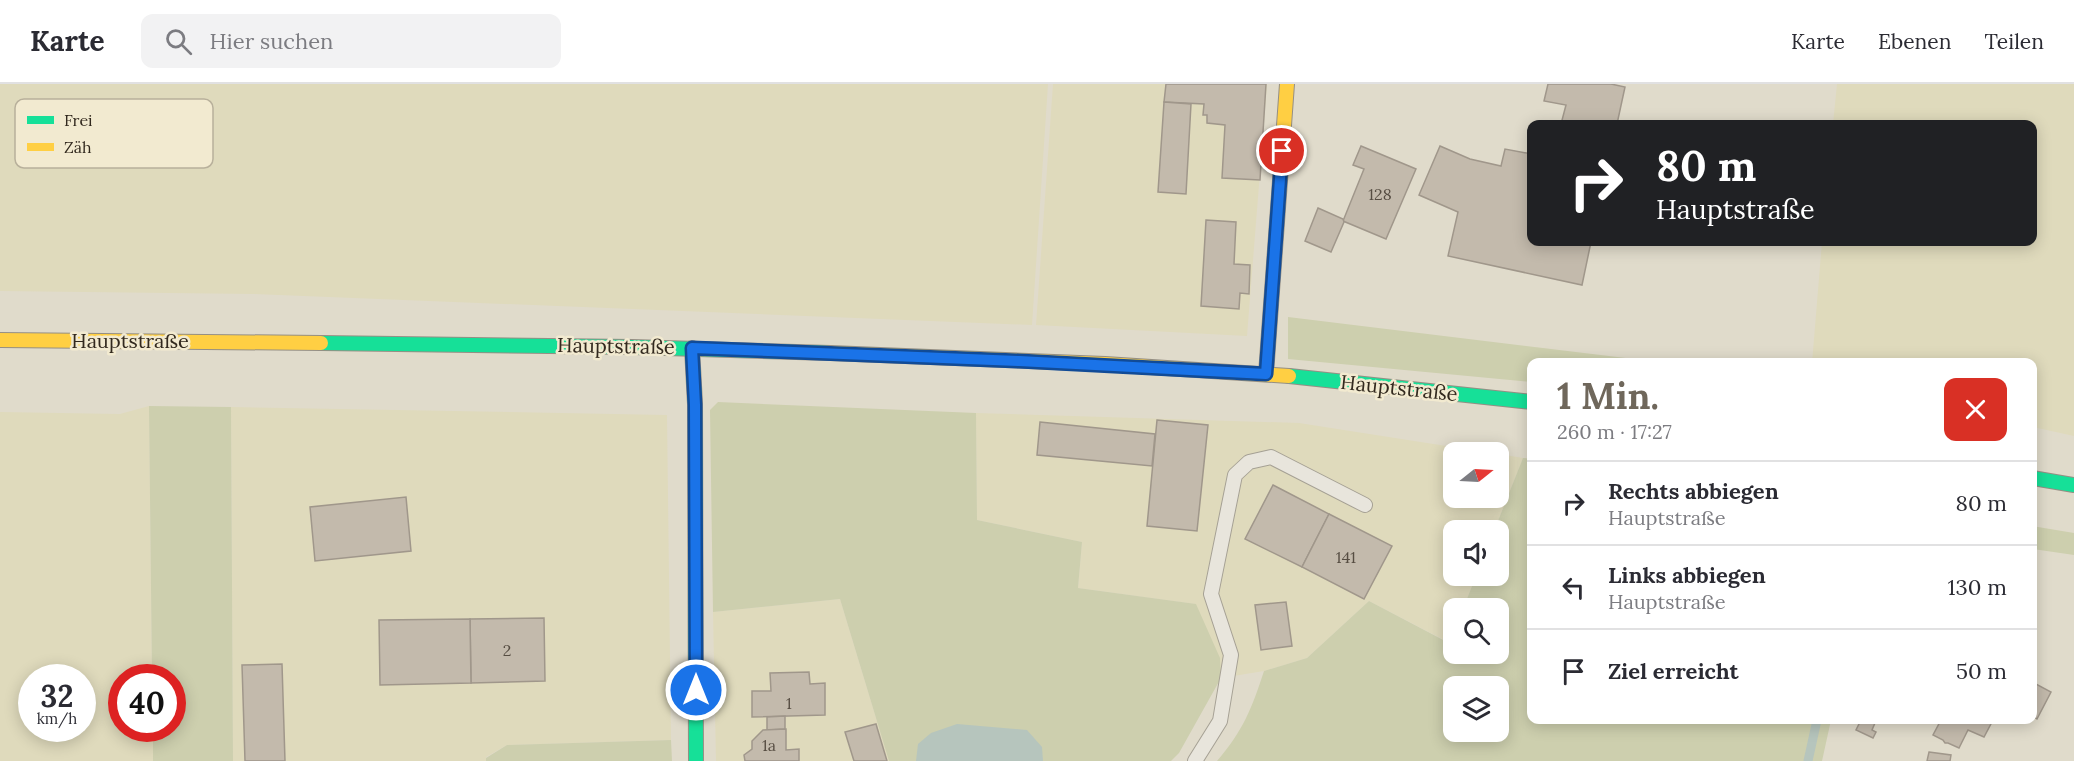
<!DOCTYPE html>
<html lang="de">
<meta charset="utf-8">
<style>
:root{--surface:#fff;--page:#f2f2f3;--text:#2b2b33;--muted:#7c7c81;--line:#e1e1e2;--accent:#6f675b}
body{margin:0;font-family:Lora,serif;background:var(--page);color:var(--text);height:100vh;display:flex;flex-direction:column;font-size:22px;white-space:nowrap}
*{box-sizing:border-box;margin:0}
p{font-size:20px;color:var(--muted)}
.icon{flex:none;width:33px;height:33px;fill:none;stroke:currentColor;stroke-width:2;stroke-linecap:round;stroke-linejoin:round}
.map{position:relative;flex:1;overflow:hidden}
.sheet{position:absolute;left:1527px;top:274px;width:510px;height:366px;display:flex;flex-direction:column;background:var(--surface);border-radius:12px;box-shadow:0 3px 15px #0003}
.sheet>*{flex:none}
.banner{position:absolute;left:1527px;top:36px;width:510px;height:126px;border-radius:12px;box-shadow:0 3px 15px #0003;background:#202124;color:#fff;overflow:hidden}
.needle{width:39px;rotate:72deg}
.fabs{position:absolute;left:1443px;top:358px;display:grid;gap:12px}
.fabs a{display:grid;place-items:center;width:66px;height:66px;border-radius:12px;background:var(--surface);box-shadow:0 3px 15px #0003;font-size:30px}
.speed{position:absolute;left:18px;top:580px;display:flex;gap:12px;font-size:30px;font-weight:700;text-align:center}
.speed>*{display:grid;place-content:center;width:78px;height:78px;border-radius:50%;background:var(--surface);box-shadow:0 3px 15px #0003;line-height:1}
.speed small{font-size:15px;font-weight:400}
.speed .limit{border:9px solid #d22;background:#fff;color:#111}
.pin{position:absolute;display:grid;place-items:center;width:51px;height:51px;color:#fff;margin:-26px;border:3px solid #fff;border-radius:50%;box-shadow:0 2px 6px #0007}
.me{position:absolute;width:66px;margin:-33px;rotate:0deg;stroke-linejoin:round;filter:drop-shadow(0 0 4px #0008)}
.turn{display:flex;align-items:center;gap:21px;height:126px;padding:0 30px;font-size:27px}
.turn .icon{width:78px;height:78px;stroke-width:2.5}
.turn b{display:block;font-size:42px;line-height:51px}
.round{display:grid;place-items:center;flex:none;width:63px;height:63px;border-radius:12px;background:var(--page)}
.overview{display:flex;align-items:center;justify-content:space-between;height:102px;padding:0 30px}
h1{font-size:36px;font-weight:700;line-height:45px;color:var(--accent)}
ul{padding:0;list-style:none}
li{display:flex;align-items:center;gap:18px;height:84px;padding:0 30px;border-top:2px solid var(--line)}
li div{flex:1}
li b{display:block;font-size:22px}
li em{font-style:normal}
header{display:flex;align-items:center;gap:36px;box-sizing:border-box;height:84px;padding:0 30px;background:var(--surface);border-bottom:2px solid var(--line)}
header strong{font-size:28px}
nav{display:flex;gap:33px;margin-inline-start:auto;font-size:21px}
.search{width:420px;height:54px;background:var(--page);display:flex;align-items:center;gap:15px;box-sizing:border-box;padding:0 21px;border-radius:12px;color:var(--muted);font-size:22px}
.map>svg:first-child{display:block}
.farmland{fill:#dfdabc;fill-rule:evenodd}
.green{fill:#cdcfae;fill-rule:evenodd}
.water{fill:#b6c5bd}
.lines{fill:none;stroke-linecap:round;stroke-linejoin:round}
.stream{stroke:#b6c5bd;stroke-width:9}
.building{fill:#c3baac;stroke:#a0978b;stroke-width:1.5}
.lane-casing{stroke:#a5a094;stroke-width:16}
.fast-casing{stroke:#958f84;stroke-width:16}
.slow-casing{stroke:#958f84;stroke-width:16}
.lane{stroke:#e8e5dc;stroke-width:14}
.fast{stroke:#16e098;stroke-width:14}
.slow{stroke:#ffcf43;stroke-width:14}
.route-casing{stroke:#114b97;stroke-width:15}
.route{stroke:#1a73e8;stroke-width:10}
.labels{text-anchor:middle;stroke-width:5;stroke-linejoin:round;paint-order:stroke}
.number-label{font-size:16px;fill:#564d42}
.street-label{font-size:20px;fill:#32291e;stroke:#f2ead0}
.key{fill:#f2ead0;stroke:#b8b09b;stroke-width:1.5}
.key-label{font-size:16px;fill:#32291e}
</style>
<header>
<strong>Karte</strong>
<div class="search"><svg class="icon" aria-label="search" viewBox="0 0 24 24"><circle cx="10" cy="10" r="6"/><path d="M15 15l6 6"/></svg>Hier suchen</div>
<nav><a>Karte</a><a>Ebenen</a><a>Teilen</a></nav>
</header>
<div class="map">
<svg width="2074" height="677" viewBox="0 0 2074 677">
<rect width="100%" height="100%" fill="#e0dbcb"/>
<g class="farmland">
<polygon points="0,0 1048,0 1032,241 254,210 0,207"/>
<polygon points="1053,0 1267,0 1247,252 1036,241"/>
<polygon points="1837,0 2074,0 2074,352 2033,343 2032,279 1812,279 1822,158 2032,158 2032,40 1833,40"/>
<path d="M149,322L152,594H122V645H153V677H0V328L120,330ZM32,594H82V645H32Z"/>
<polygon points="231,323 667,331 671,656 507,661 486,673 486,677 233,677"/>
<polygon points="976,329 1299,339 1491,369 1454,369 1454,414 1498,414 1499,370 1523,374 1494,447 1454,447 1454,492 1476,492 1463,525 1454,525 1453,550 1450,559 1369,517 1307,574 1264,587 1221,594 1195,520 1078,504 1082,458 977,436"/>
<polygon points="840,515 889,677 716,677 713,528"/>
</g>
<g class="green">
<polygon points="1288,233 1667,279 1532,279 1531,298 1288,275"/>
<polygon points="718,318 976,329 977,436 1082,458 1078,504 1196,520 1220,574 1221,594 1179,669 1171,677 889,677 840,515 713,528 710,326"/>
<polygon points="149,322 231,323 233,677 153,677 153,645 172,645 172,594 152,594"/>
<path d="M1523,374L1532,375V636H1831L1822,677H1217C1243,647 1252,624 1264,587L1307,574L1369,517L1449,559L1453,550L1454,570H1498V525H1463L1476,492H1498V447H1494ZM1454,603H1498V648H1454Z"/>
<polygon points="2032,442 2074,449 2074,471 2033,465"/>
<polygon points="671,656 672,677 486,677 486,674 507,661"/>
</g>
<polygon class="water" points="957,640 1027,646 1042,663 1043,677 916,677 918,660 931,649"/>
<g class="lines">
<polyline class="stream" points="1808,677 1817,636"/>
</g>
<g class="building">
<polygon points="1166,0 1266,0 1260,96 1222,94 1225,41 1207,39 1207,31 1203,31 1204,20 1164,18"/>
<polygon points="1548,0 1611,0 1625,3 1617,40 1561,40 1566,21 1544,17"/>
<polygon points="1164,18 1191,20 1186,110 1158,108"/>
<polygon points="1361,62 1416,85 1386,155 1343,137 1364,85 1353,81"/>
<polygon points="1440,62 1470,75 1501,82 1505,65 1532,70 1532,158 1591,158 1582,201 1448,172 1458,128 1419,111"/>
<polygon points="1318,124 1343,135 1344,138 1331,168 1305,157"/>
<polygon points="1206,136 1236,138 1234,180 1250,181 1249,210 1240,209 1239,225 1201,222"/>
<polygon points="1157,336 1208,341 1197,447 1147,442"/>
<polygon points="1040,338 1155,350 1152,382 1037,371"/>
<polygon points="1273,401 1329,430 1302,483 1245,455"/>
<polygon points="406,413 411,467 315,477 310,423"/>
<polygon points="1329,430 1392,462 1364,515 1302,483"/>
<polygon points="1286,518 1292,562 1261,566 1255,521"/>
<polygon points="544,534 545,597 471,599 470,535"/>
<polygon points="470,535 471,599 380,601 379,536"/>
<polygon points="282,580 285,677 245,677 242,581"/>
<polygon points="809,588 810,600 825,599 825,631 752,633 752,607 771,607 770,589"/>
<polygon points="2032,598 2051,608 2037,635 2032,632"/>
<polygon points="785,632 785,645 767,646 767,633"/>
<polygon points="1861,636 1868,636 1875,639 1872,646 1876,648 1873,654 1856,646"/>
<polygon points="1941,636 1993,636 1984,653 1968,646 1959,664 1948,659 1945,659 1943,656 1933,651"/>
<polygon points="876,640 887,677 854,677 845,648"/>
<polygon points="786,645 786,666 799,665 799,677 745,677 744,671 752,665 752,657 763,646"/>
<polygon points="1929,668 1951,671 1950,677 1927,677"/>
</g>
<g class="lines">
<defs>
<polyline id="lane" points="1195,677 1220,637 1231,571 1211,510 1235,391 1249,378 1271,373 1365,421"/>
<g id="fast">
<polyline points="321,259 632,263 830,269"/>
<polyline points="692,264 695,320 696,677"/>
<polyline points="1289,292 1532,318"/>
<polyline points="2032,394 2074,401"/>
</g>
<g id="slow">
<polyline points="0,256 321,259"/>
<polyline points="830,269 1105,280 1289,292"/>
<polyline points="1266,290 1287,0"/>
</g>
</defs>
<use href="#lane" class="lane-casing"/>
<use href="#fast" class="fast-casing"/>
<use href="#slow" class="slow-casing"/>
<use href="#lane" class="lane"/>
<use href="#fast" class="fast"/>
<use href="#slow" class="slow"/>
</g>
<g class="lines">
<defs>
<polyline id="route" points="696,606 695,321 692,264 1019,277 1266,290 1282,67"/>
</defs>
<use href="#route" class="route-casing"/>
<use href="#route" class="route"/>
</g>
<g class="labels">
<g class="number-label">
<text x="1380" y="116">128</text>
<text x="1346" y="479">141</text>
<text x="507" y="572">2</text>
<text x="789" y="625">1</text>
<text x="769" y="667">1a</text>
</g>
<g class="street-label">
<text x="130" y="264">Hauptstraße</text>
<text transform="translate(616 262) rotate(1)" y="7">Hauptstraße</text>
<text transform="translate(1399 304) rotate(6)" y="7">Hauptstraße</text>
</g>
</g>
<rect x="15" y="15" width="198" height="69" rx="9" class="key"/>
<rect x="27" y="32" width="27" height="8" fill="#16e098"/>
<rect x="27" y="59" width="27" height="8" fill="#ffcf43"/>
<g class="key-label">
<text x="64" y="42">Frei</text>
<text x="64" y="69">Zäh</text>
</g>
</svg>
<div class="fabs">
<a><svg class="needle" viewBox="-14 -14 28 28"><path d="M0-13l5 13h-10z" fill="#e53935"/><path d="M0 13l5-13h-10z" fill="#7c7c81"/></svg></a>
<a><svg class="icon" aria-label="sound" viewBox="0 0 24 24"><path d="M4 9h4l5-4v14l-5-4H4zM17 9q2 3 0 6"/></svg></a>
<a><svg class="icon" aria-label="search" viewBox="0 0 24 24"><circle cx="10" cy="10" r="6"/><path d="M15 15l6 6"/></svg></a>
<a><svg class="icon" aria-label="layers" viewBox="0 0 24 24"><path d="M12 4l9 5-9 5-9-5zM3 14l9 5 9-5"/></svg></a>
</div>
<div class="speed"><div>32<small>km/h</small></div><div class="limit">40</div></div>
<div class="pin" style="left:1282px;top:67px;background:#d93025"><svg class="icon" aria-label="arrive" viewBox="0 0 24 24"><path d="M6 21V4h12l-3 4 3 4H6"/></svg></div>
<svg class="me" style="left:696px;top:606px" viewBox="-20 -20 40 40"><circle r="17" fill="#1a73e8" stroke="#fff" stroke-width="3"/><path d="M0-11L8 9 0 5-8 9z" fill="#fff"/></svg>
<div class="banner">
<div class="turn"><svg class="icon" aria-label="right" viewBox="0 0 24 24"><path d="M7 20v-9h11M14 6l5 5-5 5"/></svg><div><b>80 m</b>Hauptstraße</div></div>
</div>
<section class="sheet">
<div class="overview"><div><h1>1 Min.</h1><p>260 m · 17:27</p></div><a class="round" style="background:#d93025;color:#fff"><svg class="icon" aria-label="close" viewBox="0 0 24 24"><path d="M6 6l12 12M18 6L6 18"/></svg></a></div>
<ul>
<li><svg class="icon" aria-label="right" viewBox="0 0 24 24"><path d="M7 20v-9h11M14 6l5 5-5 5"/></svg><div><b>Rechts abbiegen</b><p>Hauptstraße</p></div><em>80 m</em></li>
<li><svg class="icon" aria-label="left" viewBox="0 0 24 24"><path d="M17 20v-9H6M10 6l-5 5 5 5"/></svg><div><b>Links abbiegen</b><p>Hauptstraße</p></div><em>130 m</em></li>
<li><svg class="icon" aria-label="arrive" viewBox="0 0 24 24"><path d="M6 21V4h12l-3 4 3 4H6"/></svg><div><b>Ziel erreicht</b></div><em>50 m</em></li>
</ul>
</section>
</div>
